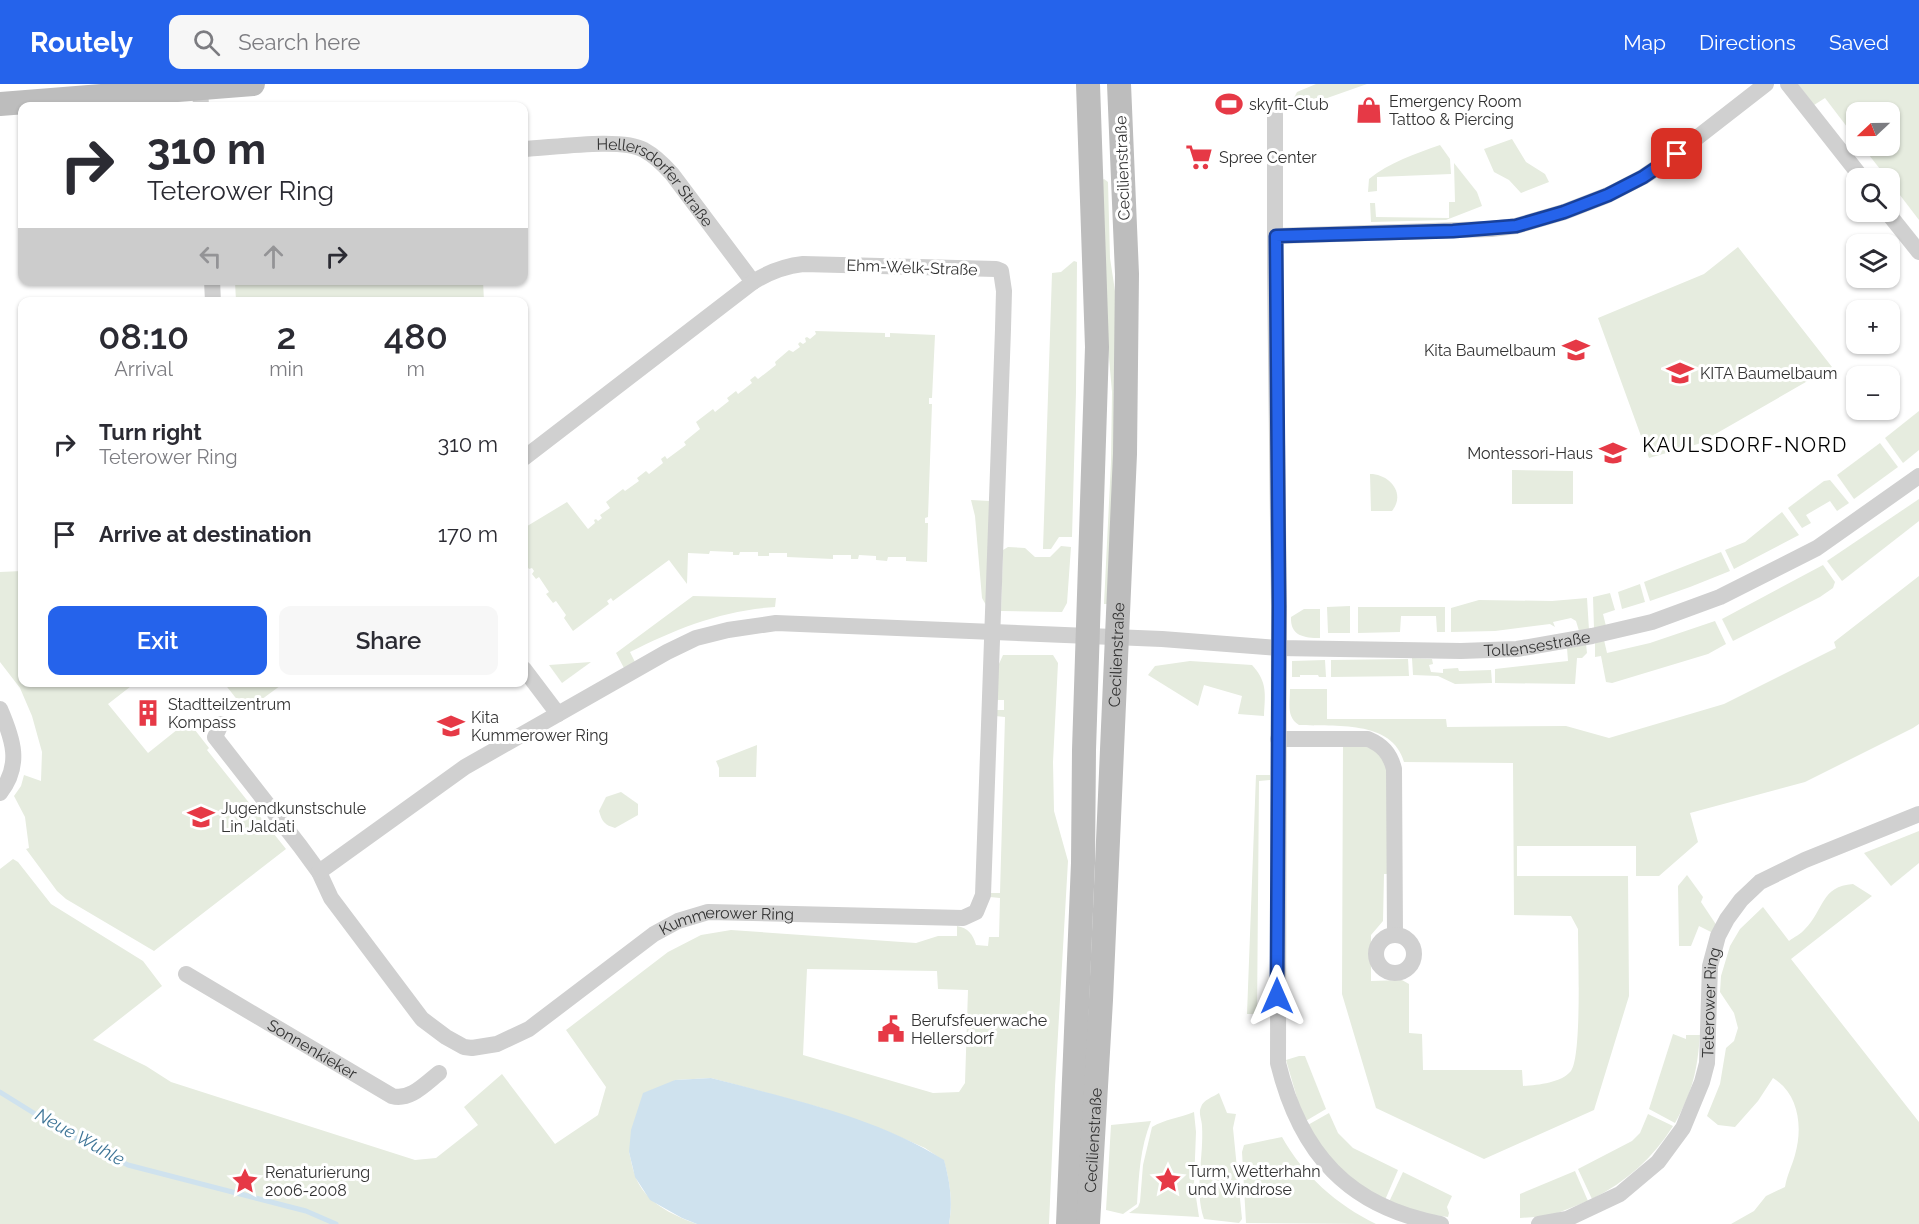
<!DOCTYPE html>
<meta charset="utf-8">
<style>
:root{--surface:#fff;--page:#f7f7f7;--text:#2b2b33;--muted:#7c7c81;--accent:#2563eb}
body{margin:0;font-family:Raleway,sans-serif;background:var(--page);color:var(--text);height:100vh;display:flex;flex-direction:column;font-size:22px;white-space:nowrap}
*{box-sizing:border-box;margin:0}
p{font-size:20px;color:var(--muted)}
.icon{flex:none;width:33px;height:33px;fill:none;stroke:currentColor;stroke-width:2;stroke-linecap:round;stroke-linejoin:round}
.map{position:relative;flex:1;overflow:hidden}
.side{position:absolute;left:18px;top:213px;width:510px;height:390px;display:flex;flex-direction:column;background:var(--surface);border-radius:12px;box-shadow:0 2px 4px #0004}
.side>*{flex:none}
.guide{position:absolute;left:18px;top:18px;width:510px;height:183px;border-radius:12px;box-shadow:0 2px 4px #0004;background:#fff;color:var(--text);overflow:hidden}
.needle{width:39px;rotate:248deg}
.controls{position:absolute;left:1846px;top:18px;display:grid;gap:12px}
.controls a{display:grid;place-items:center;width:54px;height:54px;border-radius:12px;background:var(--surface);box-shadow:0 2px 4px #0004;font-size:30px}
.pin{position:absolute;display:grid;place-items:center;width:51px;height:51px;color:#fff;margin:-26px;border-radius:12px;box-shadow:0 3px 9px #0006}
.me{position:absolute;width:66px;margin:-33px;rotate:0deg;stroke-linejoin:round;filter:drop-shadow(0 0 4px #0008)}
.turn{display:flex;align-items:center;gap:21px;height:126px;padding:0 30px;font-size:27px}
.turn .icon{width:78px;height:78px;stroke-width:2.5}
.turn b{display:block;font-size:42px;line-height:51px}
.lanes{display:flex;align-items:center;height:57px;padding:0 30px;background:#0003;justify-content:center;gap:30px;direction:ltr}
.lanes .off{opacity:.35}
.eta{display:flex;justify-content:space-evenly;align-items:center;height:102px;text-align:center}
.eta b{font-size:36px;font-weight:600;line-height:42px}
.button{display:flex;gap:12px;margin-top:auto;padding:12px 30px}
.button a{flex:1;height:69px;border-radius:12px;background:var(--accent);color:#fff;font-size:24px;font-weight:600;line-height:69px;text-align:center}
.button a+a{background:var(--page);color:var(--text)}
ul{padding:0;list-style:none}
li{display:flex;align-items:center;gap:18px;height:90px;padding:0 30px}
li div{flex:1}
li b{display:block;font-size:22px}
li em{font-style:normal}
header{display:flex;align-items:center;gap:36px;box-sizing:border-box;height:84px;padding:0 30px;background:var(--accent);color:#fff}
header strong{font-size:28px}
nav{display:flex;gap:33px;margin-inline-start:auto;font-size:21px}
.search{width:420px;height:54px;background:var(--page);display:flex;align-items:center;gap:15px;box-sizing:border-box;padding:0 21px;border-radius:12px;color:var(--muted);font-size:22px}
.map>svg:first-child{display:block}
.green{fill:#e6ecdf;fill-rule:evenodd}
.water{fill:#cfe2ee}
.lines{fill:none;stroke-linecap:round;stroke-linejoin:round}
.stream{stroke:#cfe2ee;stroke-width:5}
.street{stroke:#d0d0d0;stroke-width:16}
.secondary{stroke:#bdbdbd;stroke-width:24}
.route-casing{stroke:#184099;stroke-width:15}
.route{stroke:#2563eb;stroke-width:10}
.labels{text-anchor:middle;stroke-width:6;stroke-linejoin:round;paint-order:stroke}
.poi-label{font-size:16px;fill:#333;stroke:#fff;text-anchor:start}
.street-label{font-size:16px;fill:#333;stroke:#fff}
.water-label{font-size:18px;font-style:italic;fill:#3f7597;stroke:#fff}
.quarter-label{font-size:20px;letter-spacing:1.5px;fill:#000;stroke:#fff}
</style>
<header>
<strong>Routely</strong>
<div class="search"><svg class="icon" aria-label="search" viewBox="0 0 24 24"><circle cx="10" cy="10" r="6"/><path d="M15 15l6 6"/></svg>Search here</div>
<nav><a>Map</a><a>Directions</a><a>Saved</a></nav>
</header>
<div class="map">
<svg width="1919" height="1140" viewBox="0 0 1919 1140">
<rect width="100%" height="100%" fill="#fff"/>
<g class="green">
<polygon points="1316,0 1367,0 1296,25 1289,24 1297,8"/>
<polygon points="1798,0 1919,0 1919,136 1890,98 1890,94 1887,94 1862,62 1890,62 1890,28 1857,28 1857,56 1825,14 1814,21"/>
<polygon points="1512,55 1526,78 1545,90 1549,98 1521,109 1509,96 1494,88 1484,65"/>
<path d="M1440,61L1450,75L1451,90L1377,93V107L1368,108L1369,95C1390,78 1415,70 1440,61Z"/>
<polygon points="1454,79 1477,108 1482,122 1446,136 1371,138 1370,119 1375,119 1376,133 1449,134 1449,118 1455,118"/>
<polygon points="1104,95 1108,98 1110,174 1118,227 1110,520 1104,520 1111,378 1112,308 1107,251 1102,96"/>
<polygon points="1738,163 1832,283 1698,360 1649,374 1598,234 1704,190"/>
<polygon points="1074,177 1077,178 1076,308 1072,453 1059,453 1051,465 1043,465 1052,189 1061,188"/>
<polygon points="257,196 483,197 484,217 236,217 235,198"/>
<polygon points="815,247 885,249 885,253 890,253 890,249 935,251 932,314 929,314 929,320 932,320 928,433 925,434 925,439 928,439 927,478 906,477 906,473 888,473 887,477 876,476 876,472 859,471 858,475 851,475 851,471 833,471 833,475 787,473 787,469 769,469 769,472 758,472 758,468 740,468 739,471 733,471 733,468 710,467 709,470 688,469 687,500 669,476 613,517 611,514 607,517 609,520 573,547 564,534 566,531 556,517 553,519 546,510 549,508 539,493 536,495 532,490 534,487 532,484 529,485 524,478 524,444 567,418 588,445 595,439 594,436 596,435 598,437 602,434 600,431 610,424 606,418 623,405 625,407 639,397 637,394 646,387 649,390 663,379 661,375 665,372 667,375 686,361 684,358 700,345 696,338 713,325 715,328 729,317 727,314 736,307 738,310 752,299 750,296 755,292 758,295 776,281 775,278 789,266 793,268 800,263 798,260 800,258 803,260 806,258 805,254 807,253 810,255 816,250"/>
<polygon points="1919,327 1919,366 1903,379 1885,354"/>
<polygon points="1880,359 1898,383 1854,415 1837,391"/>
<polygon points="1512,386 1573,387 1573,420 1512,420"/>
<path d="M1370,390C1390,390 1406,410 1392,427H1371Z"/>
<polygon points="1830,396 1849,419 1837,427 1830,417 1806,431 1811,439 1802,444 1788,424 1824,397"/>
<polygon points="1919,415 1919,437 1842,497 1827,477"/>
<polygon points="971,416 990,417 986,521 982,514 975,432"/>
<polygon points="1782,428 1799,451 1734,485 1725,466 1745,458"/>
<polygon points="1061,462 1071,463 1067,519 1062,528 1001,527 1003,466 1008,463 1025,464 1035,473 1050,473"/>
<polygon points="1721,468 1730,487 1690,503 1650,517 1644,498"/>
<polygon points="1823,481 1835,498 1833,504 1820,513 1733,557 1722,535"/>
<polygon points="22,487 22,598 135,599 108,620 148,669 188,637 209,664 207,666 286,765 154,867 66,815 57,807 26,765 29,764 25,733 14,712 21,702 24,691 41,697 42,668 32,632 20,604 0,578 0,488"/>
<path d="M1919,492V640L1913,644L1805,698L1690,729L1698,758L1659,792H1636V762H1517V792H1628L1629,912L1594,1026L1484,1075L1376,1024L1342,910L1343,659C1364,662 1376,661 1387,681L1388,790H1384L1383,837L1371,851V897L1402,896L1409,900V949L1422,950L1423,986H1522L1523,1002C1538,1001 1561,999 1571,987C1582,972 1578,869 1578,845L1571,832L1514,831L1513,679L1404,678C1392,635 1334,643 1299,641C1286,633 1290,619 1290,605H1327V635H1446L1447,643L1566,642L1609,654L1724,620L1836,564L1834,558Z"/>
<polygon points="1640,500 1645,518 1622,525 1618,508"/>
<polygon points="1610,509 1615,526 1603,530 1606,542 1594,545 1593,513"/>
<path d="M693,512L776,514L775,523C723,526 675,545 630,568L635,578L624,584L616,569Z"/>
<polygon points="1587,514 1589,546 1579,547 1576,537 1571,534 1553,538 1555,543 1550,540 1495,547 1451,548 1451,524 1479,516 1552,517"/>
<polygon points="1350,522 1350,549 1328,549 1327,523"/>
<polygon points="1358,523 1445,523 1445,548 1437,548 1436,532 1401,532 1400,548 1358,549"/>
<path d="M1304,525H1320V554C1304,554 1290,552 1291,533Z"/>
<polygon points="1715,537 1726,560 1708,570 1612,599 1606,598 1601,572 1595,573 1595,557 1604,556 1607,569 1650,559"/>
<polygon points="1586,560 1587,569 1582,574 1577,574 1575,600 1495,599 1495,585 1568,577 1567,564"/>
<path d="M1003,571H1053L1058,579L1053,678L1054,727L1068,777L1055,1002L1049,1140H949C953,1118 950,1098 944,1077L925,1064L884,1046L822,1024L711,994L675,996L629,1068C631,1075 632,1084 635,1091C644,1118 672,1131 697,1140H0V785L13,775L18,778L51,820L143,877L162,902L93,956L146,982L171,998L415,1076L436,1074L478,1041L464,1023L502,990L555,1060L598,1031L606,1003L566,946L668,868L701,851L731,846L916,859L938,852H957V842C968,844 973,850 976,861L988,862L989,853H999L1000,814L990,813V809H1000L1005,633L995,632V626H1004V616H995L998,582ZM807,885L937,887L938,905L968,906L965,999L959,1008L933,1009L803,971Z"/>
<polygon points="1412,574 1432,575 1433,580 1429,581 1431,588 1443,589 1443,585 1458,584 1459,587 1462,587 1491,586 1492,599 1455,600 1438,592 1413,591"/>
<polygon points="1408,575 1409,592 1331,593 1331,576"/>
<polygon points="1325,576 1326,593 1319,593 1318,591 1300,591 1300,593 1292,593 1292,577"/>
<path d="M1190,577L1252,581C1268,598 1265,611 1264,632L1238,630L1242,612L1204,601L1198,622L1148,591L1155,582Z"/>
<polygon points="591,578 562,599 549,581"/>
<polygon points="224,599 284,599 246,627"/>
<polygon points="757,661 756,693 719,693 719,684 716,677"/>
<polygon points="1256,691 1270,691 1270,696 1259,697 1257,930 1247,930"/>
<path d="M621,708L638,720V731L615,744C605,741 602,738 599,727L606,713Z"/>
<polygon points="1919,747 1919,779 1891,802 1864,769"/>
<polygon points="1687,791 1703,813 1701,818 1717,842 1713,849 1699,842 1691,862 1679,862 1678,802"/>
<path d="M1853,800L1872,812L1791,875L1919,1038V1140H1731L1754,1127L1766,1112L1785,1103C1787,1091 1792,1082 1795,1071C1803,1043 1799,1010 1773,994L1758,1017L1735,1043L1718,1041L1707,1032L1720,1000L1726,964L1734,957L1738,944L1734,929L1720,908L1721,892L1730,862L1740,845L1763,823L1789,857C1794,853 1801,850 1805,845C1824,826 1821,802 1853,800Z"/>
<path d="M1673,950L1686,955V951H1700C1697,987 1693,1007 1675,1039L1649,1025Z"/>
<polygon points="1299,972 1305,972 1326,1025 1304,1038 1286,976"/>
<path d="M1219,1009L1227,1029L1236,1030L1233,1044L1242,1135L1239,1139L1204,1135C1194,1105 1204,1073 1202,1042C1202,1036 1198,1029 1201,1023C1203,1016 1213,1013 1219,1009Z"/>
<path d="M1194,1028L1196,1048L1194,1100L1199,1133L1129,1129L1138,1123L1140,1118L1143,1081L1152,1043C1165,1035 1180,1034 1194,1028Z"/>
<polygon points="1329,1029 1338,1049 1353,1064 1398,1086 1385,1116 1361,1102 1330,1075 1306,1042"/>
<path d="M1648,1030L1673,1042C1653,1074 1626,1098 1592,1115L1578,1085L1632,1057L1640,1049Z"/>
<path d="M1151,1037C1140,1064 1139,1091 1137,1120L1123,1130L1106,1126L1111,1041Z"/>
<path d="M1282,1053C1303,1091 1337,1121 1376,1140L1246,1139L1242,1068L1244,1061Z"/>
<polygon points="1575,1087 1588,1117 1550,1132 1520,1134 1520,1110"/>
<polygon points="1403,1088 1452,1112 1447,1123 1449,1129 1448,1133 1419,1129 1389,1118"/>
</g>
<path class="water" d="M711,994C790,1015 874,1032 944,1076C950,1098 953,1118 949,1140H697L682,1134L650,1116L635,1093L629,1068L631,1046L643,1009L675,996Z"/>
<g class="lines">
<polyline class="stream" points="0,1008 66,1049 128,1081 306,1127 336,1140"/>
<g class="street">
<polyline points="1788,0 1862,94"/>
<polyline points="200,4 201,22"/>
<path d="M1275,30V187L1279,522L1278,979C1300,1069 1348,1123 1441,1140"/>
<path id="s1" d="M524,65C551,64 622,53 644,66C655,72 664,81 672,90L753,198"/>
<polyline points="1887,128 1919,168"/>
<polyline points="1276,152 1491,145 1516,142 1564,128 1608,111 1643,93 1667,77 1766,0"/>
<polyline points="212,196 213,218"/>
<polyline points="524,585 558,630"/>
<path d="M0,625C13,655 22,681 0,709"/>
<path id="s2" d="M221,640L215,653L300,762L319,788L331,814L422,935L446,953L464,963L472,964L497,960L529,945L654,850L678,837L708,828L963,834L976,828L983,811L1003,245L1004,207L1001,187L996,185L803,180C785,182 769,188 753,198L524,374"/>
<path d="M1278,655H1368C1382,661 1390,669 1394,685L1395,851"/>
<path id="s3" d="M319,788L465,683L667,568L696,554L728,546L776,539L1162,555L1279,564L1461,567L1517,565L1592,552L1652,538L1720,513L1817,464L1919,392"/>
<circle cx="1395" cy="870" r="19"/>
<path id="s4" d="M186,890L392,1012C410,1017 425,1000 439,989"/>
<path id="s5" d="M1539,1140L1567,1135L1620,1110L1658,1078L1683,1044L1702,998L1707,979L1710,882L1718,852L1727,835L1741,816L1760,798L1805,776L1919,730"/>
</g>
<g class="secondary">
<polyline points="0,20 253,0"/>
<polyline points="1068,1140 1083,779 1084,666 1097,263 1088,0"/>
<path id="s6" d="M1088,1140L1101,916L1125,370L1127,190L1119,0"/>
</g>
</g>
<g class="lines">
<defs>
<polyline id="route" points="1277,912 1279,522 1276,152 1453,147 1516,142 1564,128 1608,111 1643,93 1677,70"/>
</defs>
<use href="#route" class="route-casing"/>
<use href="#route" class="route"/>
</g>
<defs>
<symbol id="stadium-bare" viewBox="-9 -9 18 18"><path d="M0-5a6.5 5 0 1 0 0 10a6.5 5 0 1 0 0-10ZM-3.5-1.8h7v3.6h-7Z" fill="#e63946" stroke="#fff" stroke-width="2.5" paint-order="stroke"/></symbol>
<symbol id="shop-bare" viewBox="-9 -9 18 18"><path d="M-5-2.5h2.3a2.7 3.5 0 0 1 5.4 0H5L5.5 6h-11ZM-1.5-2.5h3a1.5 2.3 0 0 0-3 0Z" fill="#e63946" stroke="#fff" stroke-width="2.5" paint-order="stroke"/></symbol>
<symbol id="supermarket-bare" viewBox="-9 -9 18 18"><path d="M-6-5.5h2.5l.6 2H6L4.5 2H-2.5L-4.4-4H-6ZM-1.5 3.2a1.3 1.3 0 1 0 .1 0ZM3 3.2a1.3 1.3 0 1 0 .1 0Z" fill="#e63946" stroke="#fff" stroke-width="2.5" paint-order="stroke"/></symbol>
<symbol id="school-bare" viewBox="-9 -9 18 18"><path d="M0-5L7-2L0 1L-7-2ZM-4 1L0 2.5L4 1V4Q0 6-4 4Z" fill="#e63946" stroke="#fff" stroke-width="2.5" paint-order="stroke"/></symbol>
<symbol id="building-bare" viewBox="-9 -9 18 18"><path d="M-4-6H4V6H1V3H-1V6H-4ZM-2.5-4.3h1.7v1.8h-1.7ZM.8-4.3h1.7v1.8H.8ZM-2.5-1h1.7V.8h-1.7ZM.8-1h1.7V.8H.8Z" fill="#e63946" stroke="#fff" stroke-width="2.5" paint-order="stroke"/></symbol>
<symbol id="university-bare" viewBox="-9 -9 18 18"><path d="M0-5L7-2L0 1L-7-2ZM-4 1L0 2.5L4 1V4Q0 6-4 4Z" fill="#e63946" stroke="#fff" stroke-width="2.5" paint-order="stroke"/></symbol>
<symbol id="civic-bare" viewBox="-9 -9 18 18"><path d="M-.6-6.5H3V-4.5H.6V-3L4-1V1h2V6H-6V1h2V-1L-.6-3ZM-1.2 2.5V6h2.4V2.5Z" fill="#e63946" stroke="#fff" stroke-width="2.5" paint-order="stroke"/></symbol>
<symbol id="sight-bare" viewBox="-9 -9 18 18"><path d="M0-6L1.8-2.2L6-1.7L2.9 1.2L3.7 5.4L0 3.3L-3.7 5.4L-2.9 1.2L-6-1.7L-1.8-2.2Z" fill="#e63946" stroke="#fff" stroke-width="2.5" paint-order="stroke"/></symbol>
</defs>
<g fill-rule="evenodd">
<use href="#stadium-bare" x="1210" y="1" width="38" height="38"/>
<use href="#shop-bare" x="1350" y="7" width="38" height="38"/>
<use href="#supermarket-bare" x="1180" y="54" width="38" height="38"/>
<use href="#school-bare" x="1557" y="247" width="38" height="38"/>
<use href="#school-bare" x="1661" y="270" width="38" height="38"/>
<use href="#school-bare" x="1594" y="350" width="38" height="38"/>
<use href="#building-bare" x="129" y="610" width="38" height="38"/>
<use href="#school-bare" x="432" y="623" width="38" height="38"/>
<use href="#university-bare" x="182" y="714" width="38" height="38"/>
<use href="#civic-bare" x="872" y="926" width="38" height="38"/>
<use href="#sight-bare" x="1149" y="1077" width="38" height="38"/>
<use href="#sight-bare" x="226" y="1078" width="38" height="38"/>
</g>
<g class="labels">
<g class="poi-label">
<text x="1389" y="23">Emergency Room<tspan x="1389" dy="18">Tattoo &amp; Piercing</tspan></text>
<text x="1249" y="26">skyfit-Club</text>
<text x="1219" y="79">Spree Center</text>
<text x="1556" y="272" text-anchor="end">Kita Baumelbaum</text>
<text x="1700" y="295">KITA Baumelbaum</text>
<text x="1593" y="375" text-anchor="end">Montessori-Haus</text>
<text x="168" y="626">Stadtteilzentrum<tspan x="168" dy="18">Kompass</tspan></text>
<text x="471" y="639">Kita<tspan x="471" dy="18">Kummerower Ring</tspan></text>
<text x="221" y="730">Jugendkunstschule<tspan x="221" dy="18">Lin Jaldati</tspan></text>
<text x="911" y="942">Berufsfeuerwache<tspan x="911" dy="18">Hellersdorf</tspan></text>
<text x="1188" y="1093">Turm, Wetterhahn<tspan x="1188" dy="18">und Windrose</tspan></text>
<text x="265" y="1094">Renaturierung<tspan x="265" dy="18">2006-2008</tspan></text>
</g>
<g class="street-label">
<text transform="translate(1122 84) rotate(-92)" y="6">Cecilienstraße</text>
<text dy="6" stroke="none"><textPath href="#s1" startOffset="147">Hellersdorfer Straße</textPath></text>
<text transform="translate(912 183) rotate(2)" y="6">Ehm-Welk-Straße</text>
<text dy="6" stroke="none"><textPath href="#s3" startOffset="1288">Tollensestraße</textPath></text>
<text dy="6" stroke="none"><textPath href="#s6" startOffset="570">Cecilienstraße</textPath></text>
<text dy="6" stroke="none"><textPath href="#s2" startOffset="717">Kummerower Ring</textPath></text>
<text dy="6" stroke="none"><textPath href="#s5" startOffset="309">Teterower Ring</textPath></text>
<text dy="6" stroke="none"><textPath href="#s4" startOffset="147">Sonnenkieker</textPath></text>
<text dy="6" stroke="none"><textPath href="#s6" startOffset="84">Cecilienstraße</textPath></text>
</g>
<g class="water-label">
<text transform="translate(80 1053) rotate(29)" y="6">Neue Wuhle</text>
</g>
<g class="quarter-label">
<text x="1745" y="368">KAULSDORF-NORD</text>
</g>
</g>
</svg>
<div class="controls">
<a><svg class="needle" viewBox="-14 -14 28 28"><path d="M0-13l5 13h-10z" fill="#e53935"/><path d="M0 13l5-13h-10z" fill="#7c7c81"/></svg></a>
<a><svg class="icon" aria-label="search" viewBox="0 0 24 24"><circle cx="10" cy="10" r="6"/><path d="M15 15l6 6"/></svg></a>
<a><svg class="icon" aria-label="layers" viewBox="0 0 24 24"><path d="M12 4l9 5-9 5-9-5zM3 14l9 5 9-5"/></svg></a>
<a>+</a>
<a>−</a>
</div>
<div class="pin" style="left:1677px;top:70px;background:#d93025"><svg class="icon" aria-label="arrive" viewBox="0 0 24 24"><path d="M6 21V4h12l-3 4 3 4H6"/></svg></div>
<svg class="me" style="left:1277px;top:912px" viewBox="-20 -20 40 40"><path d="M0-17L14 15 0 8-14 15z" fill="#2563eb" stroke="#fff" stroke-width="4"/></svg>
<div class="guide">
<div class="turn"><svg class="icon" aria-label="right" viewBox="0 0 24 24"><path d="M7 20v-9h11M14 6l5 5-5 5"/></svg><div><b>310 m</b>Teterower Ring</div></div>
<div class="lanes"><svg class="icon off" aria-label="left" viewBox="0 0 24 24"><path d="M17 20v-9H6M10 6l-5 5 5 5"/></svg><svg class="icon off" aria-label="ahead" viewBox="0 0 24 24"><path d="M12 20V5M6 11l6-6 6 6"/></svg><svg class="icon" aria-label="right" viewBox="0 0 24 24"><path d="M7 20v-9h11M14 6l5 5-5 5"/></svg></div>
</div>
<section class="side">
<div class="eta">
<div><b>08:10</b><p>Arrival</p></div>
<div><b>2</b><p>min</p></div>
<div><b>480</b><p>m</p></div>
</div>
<ul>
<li><svg class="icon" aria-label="right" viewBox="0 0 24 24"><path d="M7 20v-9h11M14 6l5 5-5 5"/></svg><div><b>Turn right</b><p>Teterower Ring</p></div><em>310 m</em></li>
<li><svg class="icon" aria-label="arrive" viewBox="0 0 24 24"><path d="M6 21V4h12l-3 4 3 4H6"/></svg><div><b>Arrive at destination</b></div><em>170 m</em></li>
</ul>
<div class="button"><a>Exit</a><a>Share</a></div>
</section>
</div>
